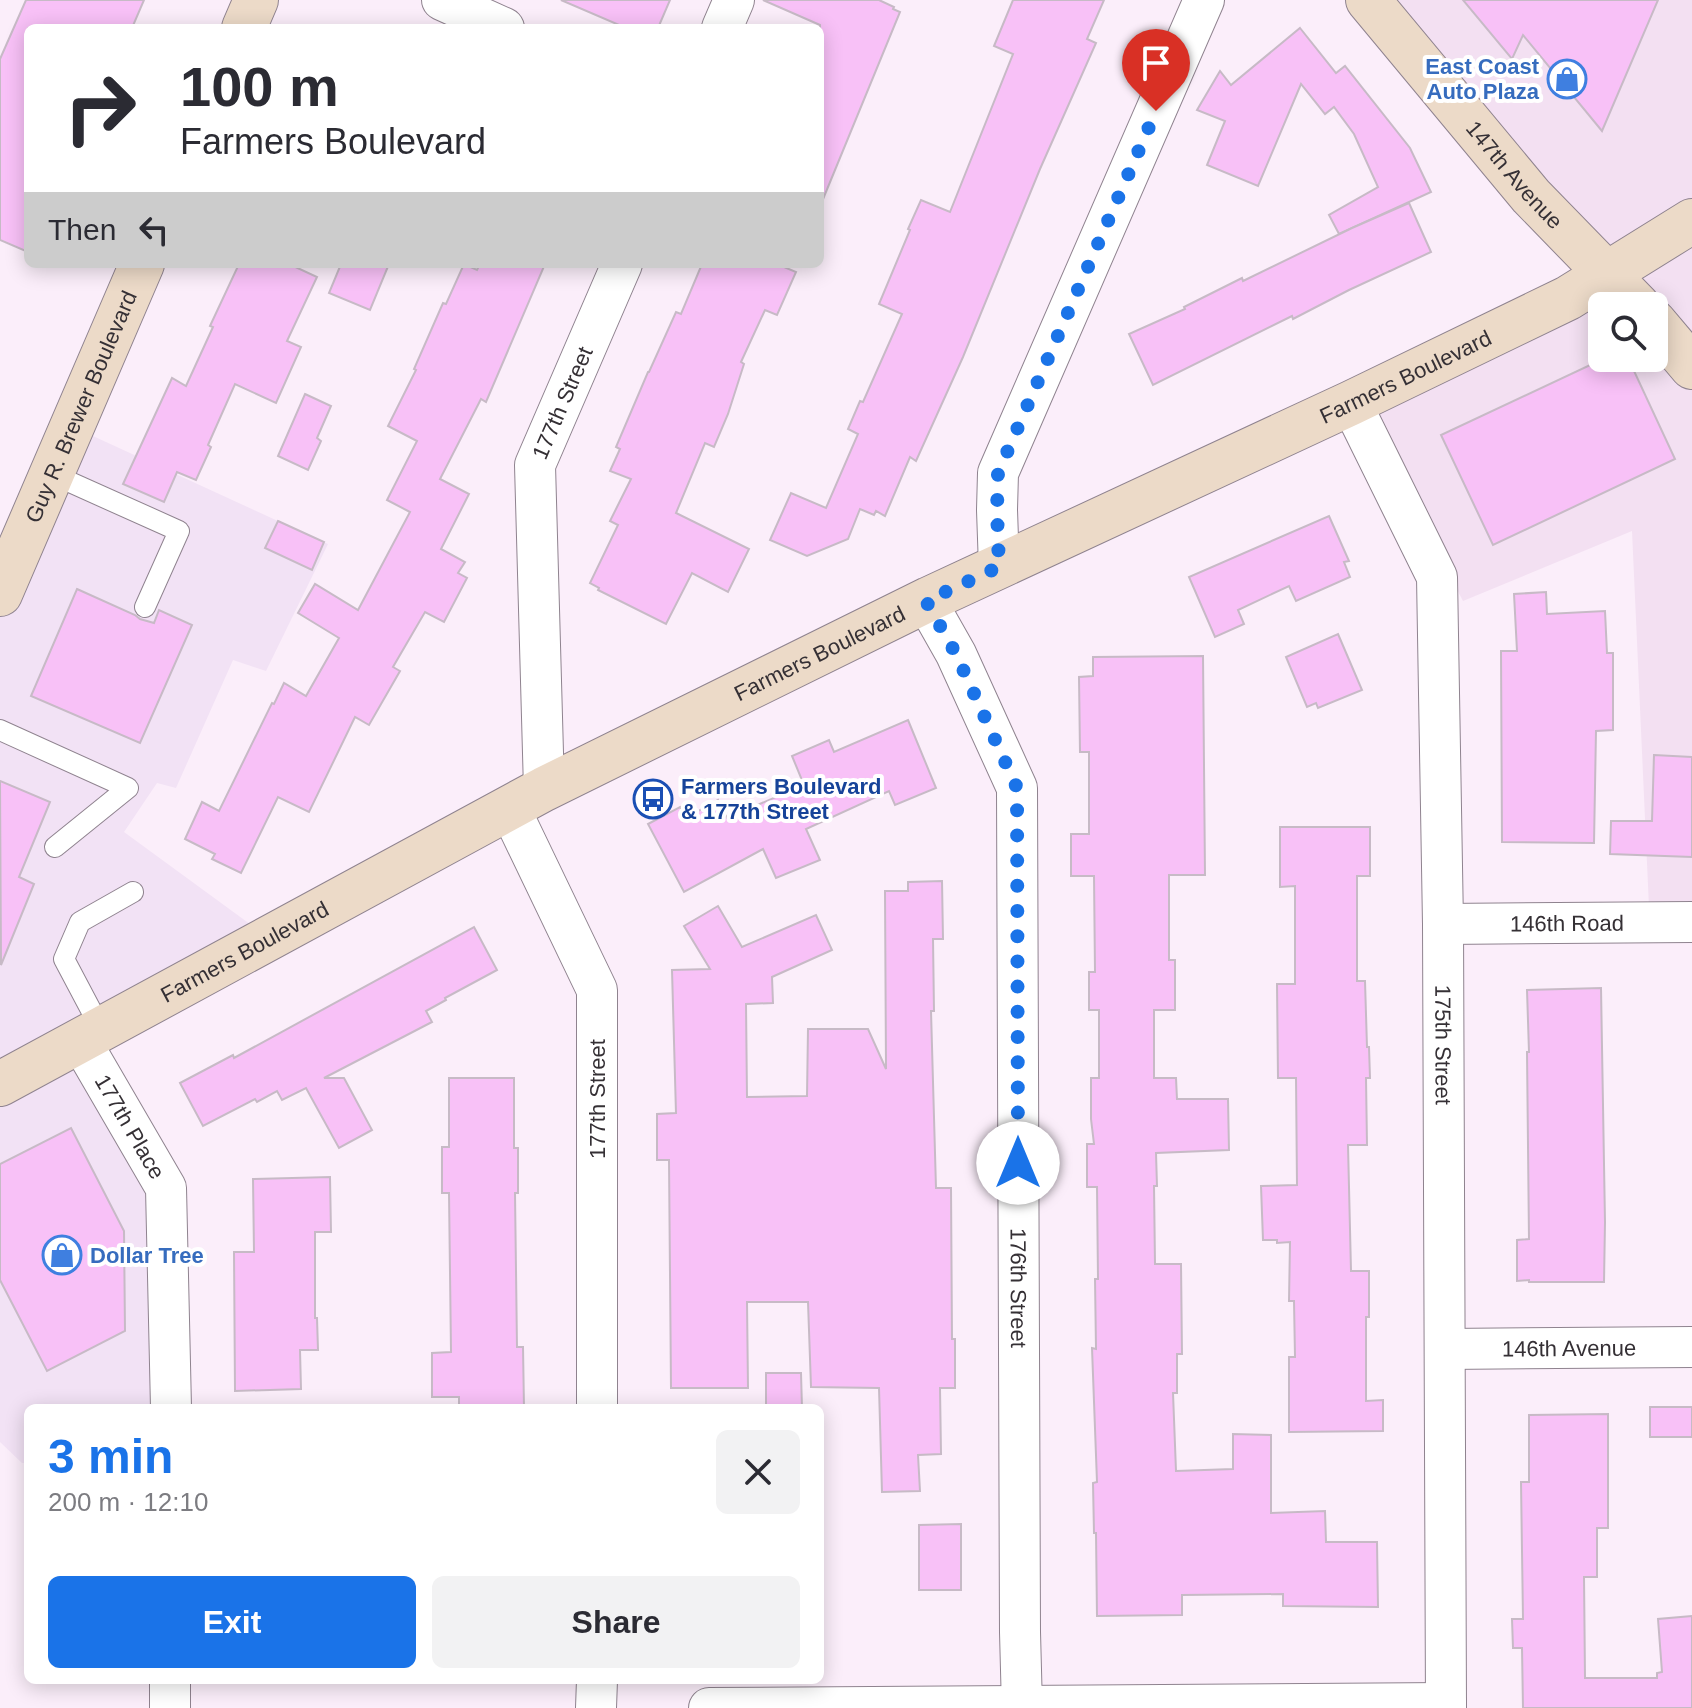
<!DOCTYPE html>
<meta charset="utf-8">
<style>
:root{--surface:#fff;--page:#f2f2f3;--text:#2b2b33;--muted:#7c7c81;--accent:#1a73e8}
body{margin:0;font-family:Helvetica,sans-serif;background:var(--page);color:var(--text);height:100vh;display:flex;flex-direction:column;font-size:30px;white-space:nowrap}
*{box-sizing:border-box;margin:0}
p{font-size:26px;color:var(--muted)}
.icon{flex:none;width:44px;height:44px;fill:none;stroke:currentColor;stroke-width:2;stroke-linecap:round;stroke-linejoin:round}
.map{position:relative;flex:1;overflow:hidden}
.sheet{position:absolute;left:24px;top:1404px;width:800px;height:280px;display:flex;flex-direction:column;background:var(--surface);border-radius:12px;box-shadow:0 4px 20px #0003}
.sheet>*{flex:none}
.hud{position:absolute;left:24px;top:24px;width:800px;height:244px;border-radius:12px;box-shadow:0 4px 20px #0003;background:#fff;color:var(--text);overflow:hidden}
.buttons{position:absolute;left:1588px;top:292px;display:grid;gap:16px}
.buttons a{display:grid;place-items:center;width:80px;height:80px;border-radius:12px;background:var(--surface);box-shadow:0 4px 20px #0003;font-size:40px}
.pin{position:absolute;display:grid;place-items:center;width:68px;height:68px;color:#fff;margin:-82px -34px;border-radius:50% 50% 50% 0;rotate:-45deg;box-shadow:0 0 8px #0007}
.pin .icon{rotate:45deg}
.me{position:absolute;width:88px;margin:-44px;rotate:0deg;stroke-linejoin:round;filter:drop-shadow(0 0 6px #0008)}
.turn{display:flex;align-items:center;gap:28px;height:168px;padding:0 24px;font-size:36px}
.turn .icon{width:104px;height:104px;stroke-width:2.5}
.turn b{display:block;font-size:56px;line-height:68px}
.then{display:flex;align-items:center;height:76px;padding:0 24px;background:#0003;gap:16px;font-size:30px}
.round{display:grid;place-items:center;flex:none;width:84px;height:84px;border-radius:12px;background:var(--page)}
.head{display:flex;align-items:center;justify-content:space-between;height:136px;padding:0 24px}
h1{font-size:48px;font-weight:700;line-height:60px;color:var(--accent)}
.cta{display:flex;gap:16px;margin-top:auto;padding:16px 24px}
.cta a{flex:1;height:92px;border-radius:12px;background:var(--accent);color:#fff;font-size:32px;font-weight:700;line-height:92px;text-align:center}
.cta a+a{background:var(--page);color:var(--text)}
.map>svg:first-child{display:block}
.commercial{fill:#f2e2f5}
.built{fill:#f3e0f2;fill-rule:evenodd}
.building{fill:#f8c1f7;stroke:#c7bac6;stroke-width:2}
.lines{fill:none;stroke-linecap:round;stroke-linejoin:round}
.lane-casing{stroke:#8f838f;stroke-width:22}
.street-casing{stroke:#8f838f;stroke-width:42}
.secondary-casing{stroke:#8f838f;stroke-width:46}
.lane{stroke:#fff;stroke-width:20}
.street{stroke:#fff;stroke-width:40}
.secondary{stroke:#ecdac8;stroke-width:44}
.route{stroke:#1a73e8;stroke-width:14;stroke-dasharray:0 25.2}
.labels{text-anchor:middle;stroke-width:8;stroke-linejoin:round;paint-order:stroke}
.shop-label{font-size:22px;font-weight:bold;fill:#366cbe;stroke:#fff;text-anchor:end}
.street-label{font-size:22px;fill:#353035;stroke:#fff}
.transit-label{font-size:22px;font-weight:bold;fill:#164399;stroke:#fff;text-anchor:start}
</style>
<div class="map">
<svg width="1692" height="1708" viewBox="0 0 1692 1708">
<rect width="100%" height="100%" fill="#fbeefa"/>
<polygon class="commercial" points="69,425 328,544 266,671 233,660 176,788 157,783 124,832 262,933 71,1035 158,1197 164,1408 28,1408 28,1463 22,1463 0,1442 0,584"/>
<path class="built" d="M1392,0H1692V907H1649L1632,531L1463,601L1355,393L1610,262ZM1602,306H1654V358H1602Z"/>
<g class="building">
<polygon points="26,0 144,0 132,28 28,28 28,252 0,240 0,59"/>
<polygon points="561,0 670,0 658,28 626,28"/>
<polygon points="763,0 879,0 894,7 893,9 900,12 821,204 820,25"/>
<polygon points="1013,0 1104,0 1087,39 1096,43 1040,169 963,357 916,461 910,457 885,516 876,511 874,515 860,509 848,539 807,556 770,540 791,493 826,508 858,434 848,429 860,401 863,402 902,314 879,304 910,230 908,229 921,200 950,212 1013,54 994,46"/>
<polygon points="1463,0 1658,0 1602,131 1523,35 1512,59"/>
<polygon points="1300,28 1336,73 1345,66 1410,148 1431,192 1339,234 1329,215 1378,187 1354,134 1334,107 1325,114 1301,84 1258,186 1207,165 1225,121 1197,110 1220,71 1231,85"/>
<polygon points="1409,203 1431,252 1349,290 1293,319 1292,316 1153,385 1129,334 1185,309 1184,307 1242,278 1243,281 1352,228"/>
<polygon points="239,264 289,264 317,277 287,341 301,347 276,403 235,384 208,445 211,447 196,480 177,472 164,502 123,484 172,378 186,386 213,327 210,326"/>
<polygon points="341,264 389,264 370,310 329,293"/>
<polygon points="464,264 477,270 480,264 545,264 486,402 481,399 440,479 469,494 441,549 465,562 458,573 467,578 444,622 425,612 393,667 400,671 369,725 355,717 309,812 278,797 241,873 212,859 215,854 185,839 202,802 219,811 272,703 274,704 284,683 306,696 339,638 298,613 315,584 358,610 410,512 387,500 417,441 388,426 416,370 414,369 443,303 446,304"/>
<polygon points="702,264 777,264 796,272 777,315 765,310 741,362 744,364 728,414 714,447 705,443 676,513 749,549 728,592 692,573 666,624 598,590 599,588 590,583 618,525 610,521 631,479 610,471 620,449 616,447 648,372 649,372 676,312 681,314"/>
<polygon points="1605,358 1628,358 1675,459 1493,545 1441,435"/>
<polygon points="305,394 331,406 317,438 321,441 308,470 278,456"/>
<polygon points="1329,516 1349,561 1344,562 1350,577 1296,601 1289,586 1238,610 1244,624 1215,637 1189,577"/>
<polygon points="278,521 324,542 312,570 265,548"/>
<polygon points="77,589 135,615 140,619 154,623 159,610 192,625 140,743 31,696"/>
<polygon points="1546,592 1547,614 1605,611 1607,653 1613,653 1613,730 1596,731 1594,843 1502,842 1501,651 1517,651 1514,594"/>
<polygon points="1338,634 1362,690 1318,708 1316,703 1307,707 1286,657"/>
<polygon points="1203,656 1205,875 1169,875 1169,960 1175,960 1175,1010 1154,1010 1154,1078 1176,1078 1177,1099 1228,1099 1229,1150 1156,1153 1157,1186 1154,1186 1155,1264 1181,1264 1182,1354 1177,1354 1177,1393 1173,1393 1176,1471 1233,1469 1233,1434 1271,1435 1271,1513 1325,1511 1326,1542 1377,1542 1378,1607 1283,1606 1283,1594 1182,1595 1182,1615 1097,1616 1096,1533 1094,1533 1093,1483 1097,1482 1092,1348 1096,1349 1095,1279 1098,1279 1097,1187 1087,1187 1087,1144 1094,1144 1091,1119 1091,1078 1099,1078 1099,1010 1089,1010 1089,972 1095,972 1094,876 1071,876 1071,834 1089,834 1089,752 1080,752 1079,677 1093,676 1093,657"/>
<polygon points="908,720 936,788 895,805 889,791 806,829 820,860 776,878 763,849 684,892 648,824 680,807 686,818 718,800 727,818 804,785 792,756 829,740 834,752"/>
<polygon points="1654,755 1692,757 1692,857 1610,854 1611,821 1652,821"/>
<polygon points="0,781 50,802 19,877 34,884 1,965"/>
<polygon points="1280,827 1370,827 1370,876 1357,876 1357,981 1365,981 1367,1047 1369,1047 1370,1078 1366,1078 1367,1145 1348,1145 1351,1271 1369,1271 1369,1317 1366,1317 1366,1401 1383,1400 1383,1431 1289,1432 1289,1357 1295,1357 1294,1301 1289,1301 1290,1242 1277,1243 1277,1240 1263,1240 1261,1186 1297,1185 1296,1078 1278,1078 1277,984 1295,984 1295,886 1280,887"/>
<polygon points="942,881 943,939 933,939 934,1011 931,1011 936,1188 951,1188 952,1339 955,1339 955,1388 940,1388 941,1454 918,1455 920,1491 882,1492 879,1388 811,1387 808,1302 747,1302 748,1388 671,1388 669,1160 657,1160 657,1114 676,1113 672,970 710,969 684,926 718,906 742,947 816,915 832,950 772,977 773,1003 746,1004 747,1097 807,1096 808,1029 868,1029 886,1069 885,891 908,891 908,882"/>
<polygon points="474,927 497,970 445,998 446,1000 426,1011 432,1022 324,1078 344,1078 372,1130 339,1148 306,1088 282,1100 277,1091 257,1102 255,1099 203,1126 180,1083 233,1055 234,1058"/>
<polygon points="1601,988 1605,1222 1604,1282 1529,1282 1529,1280 1517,1281 1517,1240 1529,1239 1527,1052 1529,1052 1527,990"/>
<polygon points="449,1078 514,1078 514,1148 518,1148 518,1193 515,1193 517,1347 523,1347 524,1408 459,1408 459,1397 432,1397 432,1353 451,1352 449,1193 442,1193 442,1147 449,1147"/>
<polygon points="71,1128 124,1231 125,1331 47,1371 0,1280 0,1164"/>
<polygon points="330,1177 331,1232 315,1232 315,1318 317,1318 318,1350 300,1350 301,1389 235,1391 234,1252 254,1252 253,1179"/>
<polygon points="766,1373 801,1373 802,1408 766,1408"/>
<rect x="1650" y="1407" width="42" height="30"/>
<polygon points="1608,1414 1608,1528 1597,1528 1597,1577 1584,1577 1585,1678 1657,1678 1657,1673 1662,1672 1658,1619 1692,1616 1692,1708 1523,1708 1522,1648 1513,1648 1512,1619 1523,1619 1521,1482 1529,1482 1529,1415"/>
<polygon points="961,1524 961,1590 919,1590 919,1525"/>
</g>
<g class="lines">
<defs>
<g id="lane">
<polyline points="52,474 179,531 145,607"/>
<polyline points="0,730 128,788 55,847"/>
<polyline points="101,1029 64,959 80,922 133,892"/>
</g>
<g id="street">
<polyline points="442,0 504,28"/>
<polyline points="722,28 734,0"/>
<path id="s1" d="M1351,403L1437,577L1443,924L1446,1708"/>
<polyline points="999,567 997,510 998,473 1204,0"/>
<path id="s2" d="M926,601L956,654L1017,788L1020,1632L1022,1708"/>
<path id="s3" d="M544,789L535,465L622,264"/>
<polyline points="510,809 597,990 597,1408"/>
<path id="s4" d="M1443,924L1692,922"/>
<path id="s5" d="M80,1040L166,1188L171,1408"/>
<path id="s6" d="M1445,1349L1692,1347"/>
<polyline points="170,1708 170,1680"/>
<polyline points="596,1708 597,1680"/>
<polyline points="709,1708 1446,1703"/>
</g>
<g id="secondary">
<path id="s7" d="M1368,0L1531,196L1638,306"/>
<polyline points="244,28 256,0"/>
<polyline points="1654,322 1692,367"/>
<path id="s8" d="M0,594L142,264"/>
<path id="s9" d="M0,1084L544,789L929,599L1351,403L1568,298L1692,221"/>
</g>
</defs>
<use href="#lane" class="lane-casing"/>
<use href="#street" class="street-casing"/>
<use href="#secondary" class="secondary-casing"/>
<use href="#lane" class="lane"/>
<use href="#street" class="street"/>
<use href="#secondary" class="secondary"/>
</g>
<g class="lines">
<polyline class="route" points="1018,1163 1017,788 956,654 926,601 999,567 997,510 998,473 1156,111"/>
</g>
<defs>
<symbol id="shop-ring" viewBox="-11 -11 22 22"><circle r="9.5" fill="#fff" stroke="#3f7fe0" stroke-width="1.5"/><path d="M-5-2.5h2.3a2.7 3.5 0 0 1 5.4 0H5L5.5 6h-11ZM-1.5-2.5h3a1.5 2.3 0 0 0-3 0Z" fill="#3f7fe0"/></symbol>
<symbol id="bus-ring" viewBox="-11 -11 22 22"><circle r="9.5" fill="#fff" stroke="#1a4fb4" stroke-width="1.5"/><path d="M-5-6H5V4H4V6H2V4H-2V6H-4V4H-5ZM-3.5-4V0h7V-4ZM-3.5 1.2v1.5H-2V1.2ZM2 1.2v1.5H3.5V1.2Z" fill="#1a4fb4"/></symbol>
</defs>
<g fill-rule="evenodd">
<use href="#shop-ring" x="1545" y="57" width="44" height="44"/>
<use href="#bus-ring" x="631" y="777" width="44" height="44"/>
<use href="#shop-ring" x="40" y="1233" width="44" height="44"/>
</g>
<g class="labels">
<g class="shop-label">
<text x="1539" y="74">East Coast<tspan x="1539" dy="25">Auto Plaza</tspan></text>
<text x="90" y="1263" text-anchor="start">Dollar Tree</text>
</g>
<g class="street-label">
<text dy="8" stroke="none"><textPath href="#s7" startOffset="228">147th Avenue</textPath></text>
<text dy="8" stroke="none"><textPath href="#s9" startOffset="1574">Farmers Boulevard</textPath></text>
<text dy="8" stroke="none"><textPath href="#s3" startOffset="392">177th Street</textPath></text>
<text dy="8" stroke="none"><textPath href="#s8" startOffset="204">Guy R. Brewer Boulevard</textPath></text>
<text dy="8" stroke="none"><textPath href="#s9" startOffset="926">Farmers Boulevard</textPath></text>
<text dy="8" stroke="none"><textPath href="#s4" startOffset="124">146th Road</textPath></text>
<text dy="8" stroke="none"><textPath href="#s9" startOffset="278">Farmers Boulevard</textPath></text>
<text dy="8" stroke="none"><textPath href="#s1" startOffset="662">175th Street</textPath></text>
<text transform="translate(597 1099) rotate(-90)" y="8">177th Street</text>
<text dy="8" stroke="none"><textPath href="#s5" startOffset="100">177th Place</textPath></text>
<text dy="8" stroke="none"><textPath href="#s2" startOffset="708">176th Street</textPath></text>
<text dy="8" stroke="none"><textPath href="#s6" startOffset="124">146th Avenue</textPath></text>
</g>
<g class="transit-label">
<text x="681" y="794">Farmers Boulevard<tspan x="681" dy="25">&amp; 177th Street</tspan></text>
</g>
</g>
</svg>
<div class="buttons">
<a><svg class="icon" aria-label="search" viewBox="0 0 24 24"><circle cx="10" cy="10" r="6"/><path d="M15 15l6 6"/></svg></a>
</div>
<div class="pin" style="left:1156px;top:111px;background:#d93025"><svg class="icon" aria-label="arrive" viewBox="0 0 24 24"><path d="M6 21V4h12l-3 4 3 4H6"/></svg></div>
<svg class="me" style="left:1018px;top:1163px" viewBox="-20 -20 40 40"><circle r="19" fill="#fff"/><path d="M0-13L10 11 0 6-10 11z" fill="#1a73e8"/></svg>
<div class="hud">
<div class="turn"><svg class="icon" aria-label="right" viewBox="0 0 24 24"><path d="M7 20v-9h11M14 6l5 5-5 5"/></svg><div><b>100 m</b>Farmers Boulevard</div></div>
<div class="then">Then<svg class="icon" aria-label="left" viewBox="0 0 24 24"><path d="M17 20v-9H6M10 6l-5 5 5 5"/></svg></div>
</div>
<section class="sheet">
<div class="head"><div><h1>3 min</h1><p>200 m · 12:10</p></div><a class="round"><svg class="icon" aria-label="close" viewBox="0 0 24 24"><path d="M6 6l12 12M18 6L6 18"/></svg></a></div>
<div class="cta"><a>Exit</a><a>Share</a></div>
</section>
</div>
